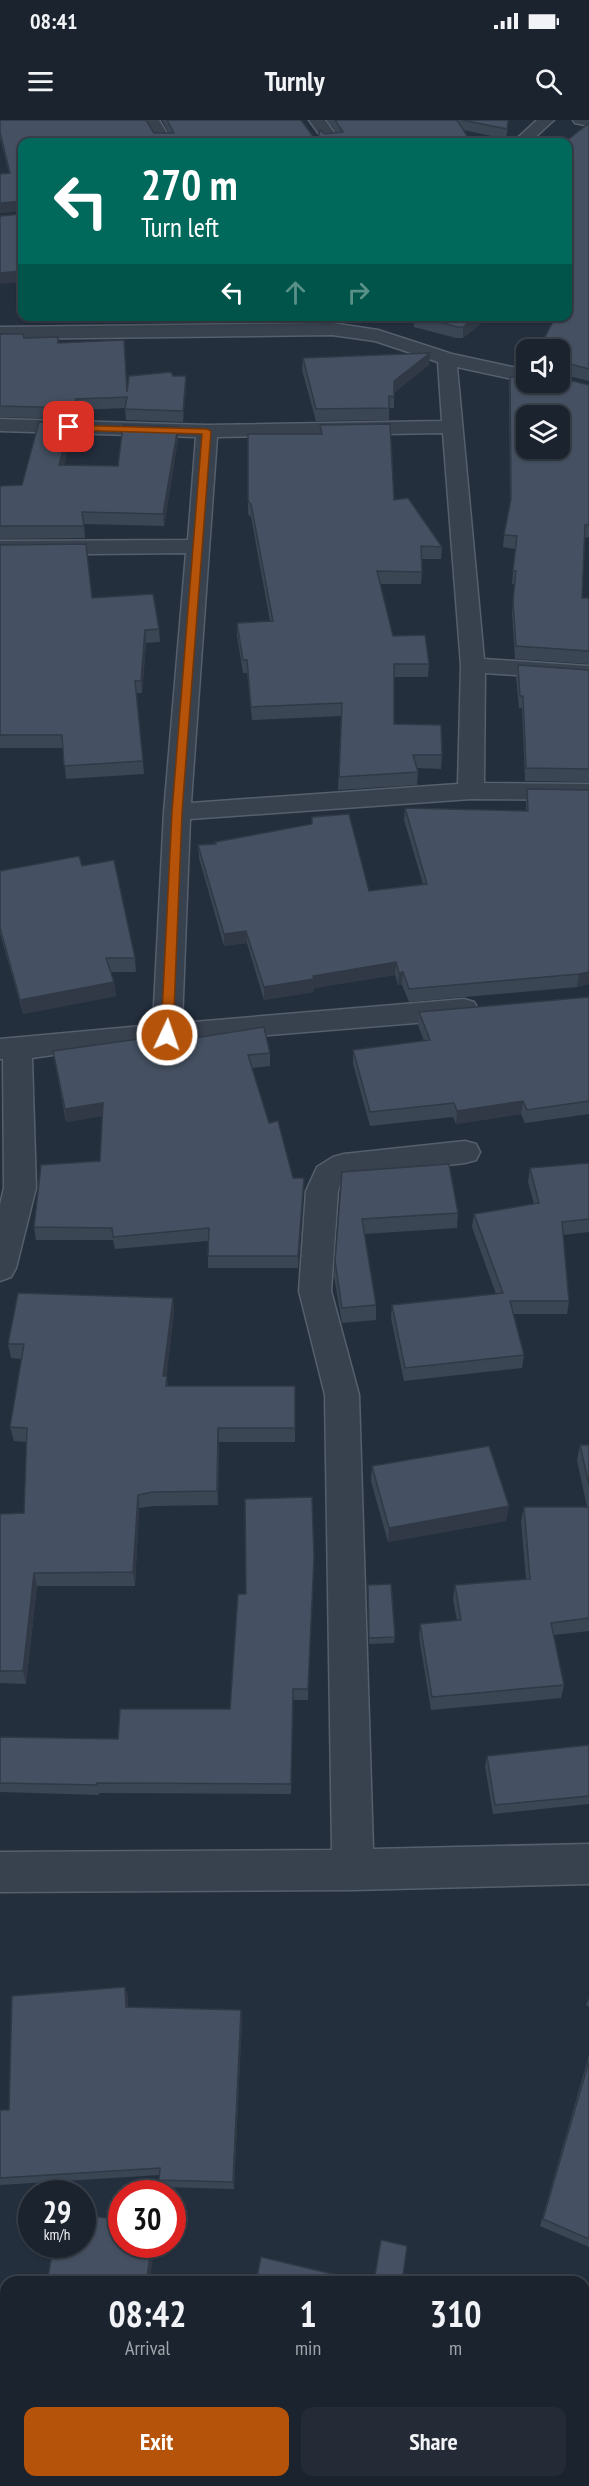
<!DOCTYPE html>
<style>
:root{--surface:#1b232e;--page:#242b36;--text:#f1f3f6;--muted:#a0a4aa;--line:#39404a;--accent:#b45309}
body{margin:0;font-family:"PT Sans Narrow",sans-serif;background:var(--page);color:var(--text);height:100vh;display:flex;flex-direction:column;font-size:22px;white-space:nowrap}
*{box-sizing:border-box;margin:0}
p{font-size:20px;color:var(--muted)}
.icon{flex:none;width:33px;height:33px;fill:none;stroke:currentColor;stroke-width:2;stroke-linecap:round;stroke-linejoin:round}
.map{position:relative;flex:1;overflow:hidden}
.details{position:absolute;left:0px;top:2156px;width:590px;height:212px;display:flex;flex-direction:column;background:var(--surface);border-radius:18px 18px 0 0;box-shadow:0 2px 4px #0004,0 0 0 2px var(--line)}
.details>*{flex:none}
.guide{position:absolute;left:18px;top:18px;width:554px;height:183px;border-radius:12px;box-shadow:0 2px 4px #0004,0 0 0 2px var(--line);background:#00695c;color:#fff;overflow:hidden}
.buttons{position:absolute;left:516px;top:219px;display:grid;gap:12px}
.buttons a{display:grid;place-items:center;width:54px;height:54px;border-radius:12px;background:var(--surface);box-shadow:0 2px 4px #0004,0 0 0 2px var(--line);font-size:30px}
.speed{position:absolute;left:18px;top:2060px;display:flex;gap:12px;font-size:30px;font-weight:700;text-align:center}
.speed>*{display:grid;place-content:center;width:78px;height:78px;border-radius:50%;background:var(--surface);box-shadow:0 2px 4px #0004,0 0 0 2px var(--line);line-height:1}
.speed small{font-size:15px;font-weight:400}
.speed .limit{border:9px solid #d22;background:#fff;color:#111}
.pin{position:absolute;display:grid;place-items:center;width:51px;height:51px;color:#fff;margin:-26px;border-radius:12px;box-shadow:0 3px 9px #0006}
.me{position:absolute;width:66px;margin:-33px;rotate:3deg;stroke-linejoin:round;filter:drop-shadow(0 0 4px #0008)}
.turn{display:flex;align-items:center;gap:21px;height:126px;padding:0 24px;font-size:27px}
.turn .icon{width:78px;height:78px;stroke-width:2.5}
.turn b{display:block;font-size:42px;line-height:51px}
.lanes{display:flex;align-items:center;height:57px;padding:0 24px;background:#0003;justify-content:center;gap:30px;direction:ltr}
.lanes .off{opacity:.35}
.eta{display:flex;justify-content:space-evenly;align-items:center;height:102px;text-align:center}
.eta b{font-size:36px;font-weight:700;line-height:42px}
.cta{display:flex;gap:12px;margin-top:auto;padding:12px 24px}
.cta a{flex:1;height:69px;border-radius:12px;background:var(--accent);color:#fff;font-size:24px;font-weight:700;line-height:69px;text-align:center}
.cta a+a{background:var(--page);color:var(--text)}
.status{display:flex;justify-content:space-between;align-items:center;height:42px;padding:0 30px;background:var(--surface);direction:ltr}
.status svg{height:16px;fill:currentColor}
header{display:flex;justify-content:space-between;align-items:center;height:78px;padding:0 24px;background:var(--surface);font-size:27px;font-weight:700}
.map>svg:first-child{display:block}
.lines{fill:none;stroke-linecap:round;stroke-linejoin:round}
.minor-casing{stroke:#565f6c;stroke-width:3}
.minor{fill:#38414e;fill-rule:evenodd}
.wall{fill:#3b4654}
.shaded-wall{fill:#303945}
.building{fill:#455162;stroke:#303945;stroke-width:1.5;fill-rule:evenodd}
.route{fill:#b45309;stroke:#753606;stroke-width:1.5}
</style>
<div class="status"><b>08:41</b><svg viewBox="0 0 49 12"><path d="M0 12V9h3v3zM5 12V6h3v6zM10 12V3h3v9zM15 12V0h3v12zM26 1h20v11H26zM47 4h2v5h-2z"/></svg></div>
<header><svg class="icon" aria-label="menu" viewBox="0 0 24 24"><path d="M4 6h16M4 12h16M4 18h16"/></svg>Turnly<svg class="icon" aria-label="search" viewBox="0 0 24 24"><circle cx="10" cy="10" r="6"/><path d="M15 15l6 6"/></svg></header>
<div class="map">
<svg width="589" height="2366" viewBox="0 0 589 2366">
<rect width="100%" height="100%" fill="#242f3e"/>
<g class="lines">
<defs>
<g id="minor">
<polygon points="143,0 159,0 172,22 156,22"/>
<polygon points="309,0 325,0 341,22 325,22"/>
<polygon points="537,0 554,0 530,22 513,22"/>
<polygon points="573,0 589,0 589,6 575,3"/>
<path d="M332,203L378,210L452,234L526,250V262L457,247L484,539L589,546V560L485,553L484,663L589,664V680L471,679L190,699L182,903L464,879L474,882L478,889L474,896L464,899L87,930L32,938L36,1068L16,1148L11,1157L0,1161V1085L4,1068L3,939H0V919L153,905L164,692L186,433L0,435V421L188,420L196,317L0,311V299L207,305L442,301L438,242L375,221L332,215L0,219V207ZM443,313L461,545L458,664L191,683L217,317Z"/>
<polygon points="465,1021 476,1024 480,1032 476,1040 465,1043 351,1056 341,1062 338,1071 331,1171 359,1275 373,1729 589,1724 589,1764 353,1770 0,1772 0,1732 332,1730 325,1275 299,1171 306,1071 317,1047 333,1037 344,1034"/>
</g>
</defs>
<use href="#minor" class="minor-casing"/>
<use href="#minor" class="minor"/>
</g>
<g class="wall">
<polygon points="0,0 154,13 169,13 162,0 301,0 22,91 0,93 0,54 9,53 0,17"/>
<polygon points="327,0 509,0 506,19 463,10 325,14 337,13"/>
<polygon points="589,3 589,261 561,254 560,256 560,230 567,196"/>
<polygon points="414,196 490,196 463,218 456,218 414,207"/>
<polygon points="0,214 24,218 58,217 59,223 127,272 173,256 186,267 183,302 126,300 125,288 77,290 75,299 0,297"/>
<polygon points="303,238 429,245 394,272 394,288 389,288 389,300 316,301 302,250"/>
<polygon points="510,257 589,265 589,417 585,418 582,478 589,478 589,544 515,539 512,493 515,464 512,464 515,429 503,427 504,415 510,386 509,268"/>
<polygon points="320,305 442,427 441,439 422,439 422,452 421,464 380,464 393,516 429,544 428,557 394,557 394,604 442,635 441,649 417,648 418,652 417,665 338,670 341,596 252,600 247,553 243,553 237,516 237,503 270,501 251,397 248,394 248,314 320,314"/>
<polygon points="71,315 64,345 118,346 178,319 164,406 84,404 85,418 0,419 0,366 22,365"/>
<polygon points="0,425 92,478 159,509 160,522 146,523 142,573 137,573 144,654 66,659 63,628 0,628"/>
<polygon points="518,545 589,550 589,662 525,661 522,588 519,588 516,557"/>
<polygon points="527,669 589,864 577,867 409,882 402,865 398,865 395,855 314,868 314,872 264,880 247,823 224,826 199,738 198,725 216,724 312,704 312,697 369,771 423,764 404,700 405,688 526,691 526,682"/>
<polygon points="82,746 135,838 136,852 111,852 114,862 116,876 23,894 0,813 0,751"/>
<polygon points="589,877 589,994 525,1003 521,994 456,1004 453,997 370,1006 353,944 353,930 424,921 418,905 419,892"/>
<polygon points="176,921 270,933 270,946 252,948 269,1003 293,1058 304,1058 298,1148 208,1148 208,1121 115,1129 113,1120 36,1120 34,1107 100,1041 102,996 66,1002 53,931"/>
<polygon points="589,1043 589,1112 563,1115 569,1181 567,1194 513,1194 524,1235 522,1248 404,1261 391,1198 392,1185 496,1174 472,1107 474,1094 534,1084 528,1062 530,1048"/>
<polygon points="342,1052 458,1093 457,1108 364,1114 376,1185 376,1200 342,1203 334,1156"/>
<polygon points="173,1178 174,1193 166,1256 168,1266 295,1266 295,1322 219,1322 218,1385 154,1386 139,1388 135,1466 37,1466 26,1564 0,1563 0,1394 24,1393 27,1322 14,1321 10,1307 21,1239 11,1238 8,1224"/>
<polygon points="580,1325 589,1325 589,1511 554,1515 564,1565 561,1578 431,1590 419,1517 420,1504 457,1501 453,1479 455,1465 526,1459 521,1401 524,1387 587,1387 577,1340"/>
<polygon points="372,1346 509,1386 506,1401 388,1422 371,1361"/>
<polygon points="312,1377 308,1580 293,1580 291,1674 99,1673 99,1675 0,1672 0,1617 118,1619 230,1589 246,1474"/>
<polygon points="368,1465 395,1517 394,1523 369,1524"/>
<polygon points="589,1625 589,1684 493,1694 485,1646 487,1636"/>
<polygon points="125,1867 128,1877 128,1887 242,1899 234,2069 161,2067 159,2060 160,2055 0,2065 0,1990 9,1990"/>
<polygon points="589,1878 589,1887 586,1885"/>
<polygon points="589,1935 589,2127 540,2106"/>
<polygon points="25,2361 116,2361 115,2366 55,2366"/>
</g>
<g class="shaded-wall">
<polygon points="22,81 22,91 0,93 0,83"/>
<polygon points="22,151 22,162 0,164 0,153"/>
<polygon points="477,196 490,196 463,218 463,207"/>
<polygon points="430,233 429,245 394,273 394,261"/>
<polygon points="562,242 561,254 560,256 560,247"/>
<polygon points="186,256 186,267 183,302 183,291"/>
<polygon points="76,279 77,290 75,299 74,288"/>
<polygon points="70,303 71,315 61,358 59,345"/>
<polygon points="178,307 178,319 164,406 163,394"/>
<polygon points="145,510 146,523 142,573 141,561"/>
<polygon points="246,811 247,823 224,826 224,814"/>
<polygon points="396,842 395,855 314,868 314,872 264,880 264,867 313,856"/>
<polygon points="403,852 402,865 398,865 399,853"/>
<polygon points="589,852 589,864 577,867 579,854"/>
<polygon points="114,862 116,876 23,894 20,880"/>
<polygon points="523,981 521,994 456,1004 457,991"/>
<polygon points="103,983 105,996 66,1002 65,989"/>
<polygon points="304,1058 304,1070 298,1148 298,1136"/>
<polygon points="173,1178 174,1193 165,1271 163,1256"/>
<polygon points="218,1308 219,1322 218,1385 217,1371"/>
<polygon points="138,1375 139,1388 135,1466 133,1452"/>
<polygon points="509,1386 506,1401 388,1422 389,1408"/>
<polygon points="34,1453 37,1466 26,1564 23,1551"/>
<polygon points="125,1867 128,1877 128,1897 126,1887"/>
<polygon points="241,1890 242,1899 234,2069 233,2062"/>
<polygon points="152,2124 156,2124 149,2162 146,2162"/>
<polygon points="113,2361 116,2361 115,2366 112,2366"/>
</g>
<g class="building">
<polygon points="0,0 146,0 154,13 174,13 167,0 301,0 317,22 22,22 22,91 22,81 0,83 0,54 10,53 0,12"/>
<polygon points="335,0 457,0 471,22 317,22 320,10 325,14 343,12"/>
<polygon points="462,0 508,0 507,9"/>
<polygon points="589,3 589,249 562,242 560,247 560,230 538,230 556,196 567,196 567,22 565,22"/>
<polygon points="22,94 22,151 0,153 0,96"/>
<polygon points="419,196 477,196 463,207 457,207"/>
<polygon points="0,214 23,214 24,218 58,217 58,223 124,220 127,272 129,256 171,252 173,256 186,256 183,291 125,289 127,277 76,279 74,288 0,286"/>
<polygon points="430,233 394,261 394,277 389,276 389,288 316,289 303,238"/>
<path d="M525,252H526V262H560V258L589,265V405H585L582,478H589V531L516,526L513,481L516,451H513L517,416L504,415L511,379L510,257H523ZM526,296H560V328H526Z"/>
<polygon points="39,302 70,303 59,345 118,346 123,305 178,307 163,394 82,392 84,406 0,406 0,366 22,365"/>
<polygon points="390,304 394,380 408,378 442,427 421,426 422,452 377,451 393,516 425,515 429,544 394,544 394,604 441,605 442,635 413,635 418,652 339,657 342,583 251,587 247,540 243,540 237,503 273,501 251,384 248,381 248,314 322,314 320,305"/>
<polygon points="86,424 92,478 153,474 159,509 145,510 141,561 135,561 143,641 64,646 62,615 0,615 0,425"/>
<polygon points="518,545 589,550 589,649 526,648 523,576 520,576"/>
<polygon points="527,669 589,670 589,852 579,854 409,869 403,852 399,853 396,842 313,856 314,859 264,867 246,811 224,814 198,725 216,724 215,722 312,704 312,697 349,694 369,771 427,764 405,688 528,691"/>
<polygon points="79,736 82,746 114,740 135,838 106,838 114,862 20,880 0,808 0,751"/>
<polygon points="589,877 589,981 527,990 523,981 457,991 454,983 370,992 353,930 430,920 419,892"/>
<polygon points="264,907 270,933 248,935 269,1003 278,1001 293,1058 304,1058 298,1136 208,1136 209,1108 113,1117 112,1108 34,1107 41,1045 100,1041 103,983 65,989 53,931 174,914 176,921"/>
<polygon points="589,1043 589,1099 562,1102 569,1181 510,1181 524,1235 405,1248 392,1185 503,1173 474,1094 539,1083 530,1048"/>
<polygon points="449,1044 458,1093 362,1099 376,1185 342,1188 335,1141 342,1052"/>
<polygon points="18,1173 173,1178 163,1256 167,1256 166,1266 295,1266 295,1308 218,1308 217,1371 152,1372 138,1375 133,1452 34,1453 23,1551 0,1551 0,1394 24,1393 27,1308 10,1307 24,1224 8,1224"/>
<polygon points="580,1325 589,1325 589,1365"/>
<polygon points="489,1326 509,1386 389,1408 372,1346"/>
<polygon points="312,1377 314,1438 308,1569 293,1569 291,1664 97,1663 97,1665 0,1663 0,1617 118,1619 120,1589 230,1589 238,1474 246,1474 245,1379"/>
<polygon points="524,1387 589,1387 589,1498 551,1503 564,1565 432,1577 420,1504 461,1500 455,1465 530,1459"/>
<polygon points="391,1464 395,1517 369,1518 368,1465"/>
<polygon points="589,1625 589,1676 495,1685 487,1636"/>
<polygon points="125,1867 126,1887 241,1890 233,2062 159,2060 160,2048 0,2058 0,1990 9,1990 12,1876"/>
<polygon points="589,1941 589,2119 543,2099"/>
<polygon points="82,2095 122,2100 122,2124 152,2124 146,2162 47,2162 54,2124 82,2124"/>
<polygon points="381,2120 407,2126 402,2162 374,2162"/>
<polygon points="261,2137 366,2162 256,2162"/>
<polygon points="41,2361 113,2361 112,2366 72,2366"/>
<polygon points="375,2361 435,2361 443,2366 372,2366"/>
</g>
<polygon class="route" points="66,305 207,309 211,311 182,692 173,915 167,919 161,915 172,692 202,314 69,310 65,307"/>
</svg>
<div class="buttons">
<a><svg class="icon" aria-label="sound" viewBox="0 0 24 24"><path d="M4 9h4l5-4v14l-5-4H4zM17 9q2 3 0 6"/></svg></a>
<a><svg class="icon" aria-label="layers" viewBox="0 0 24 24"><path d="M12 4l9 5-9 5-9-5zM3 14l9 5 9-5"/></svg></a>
</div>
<div class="speed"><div>29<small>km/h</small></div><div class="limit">30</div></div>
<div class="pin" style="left:69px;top:307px;background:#d93025"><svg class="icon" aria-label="arrive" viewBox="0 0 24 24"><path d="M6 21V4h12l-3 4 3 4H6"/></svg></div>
<svg class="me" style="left:167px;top:915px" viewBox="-20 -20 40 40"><circle r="17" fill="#b45309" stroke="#fff" stroke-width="3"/><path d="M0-11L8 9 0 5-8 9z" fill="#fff"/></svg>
<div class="guide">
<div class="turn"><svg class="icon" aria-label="left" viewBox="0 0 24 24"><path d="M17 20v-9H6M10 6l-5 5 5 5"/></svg><div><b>270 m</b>Turn left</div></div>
<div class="lanes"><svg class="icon" aria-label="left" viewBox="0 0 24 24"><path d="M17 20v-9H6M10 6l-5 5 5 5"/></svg><svg class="icon off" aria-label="ahead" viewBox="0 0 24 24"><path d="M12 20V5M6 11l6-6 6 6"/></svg><svg class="icon off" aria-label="right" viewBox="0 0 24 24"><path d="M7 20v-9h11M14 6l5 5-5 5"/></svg></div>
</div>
<section class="details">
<div class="eta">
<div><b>08:42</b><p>Arrival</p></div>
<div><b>1</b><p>min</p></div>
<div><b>310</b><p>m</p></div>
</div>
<div class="cta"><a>Exit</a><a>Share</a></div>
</section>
</div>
